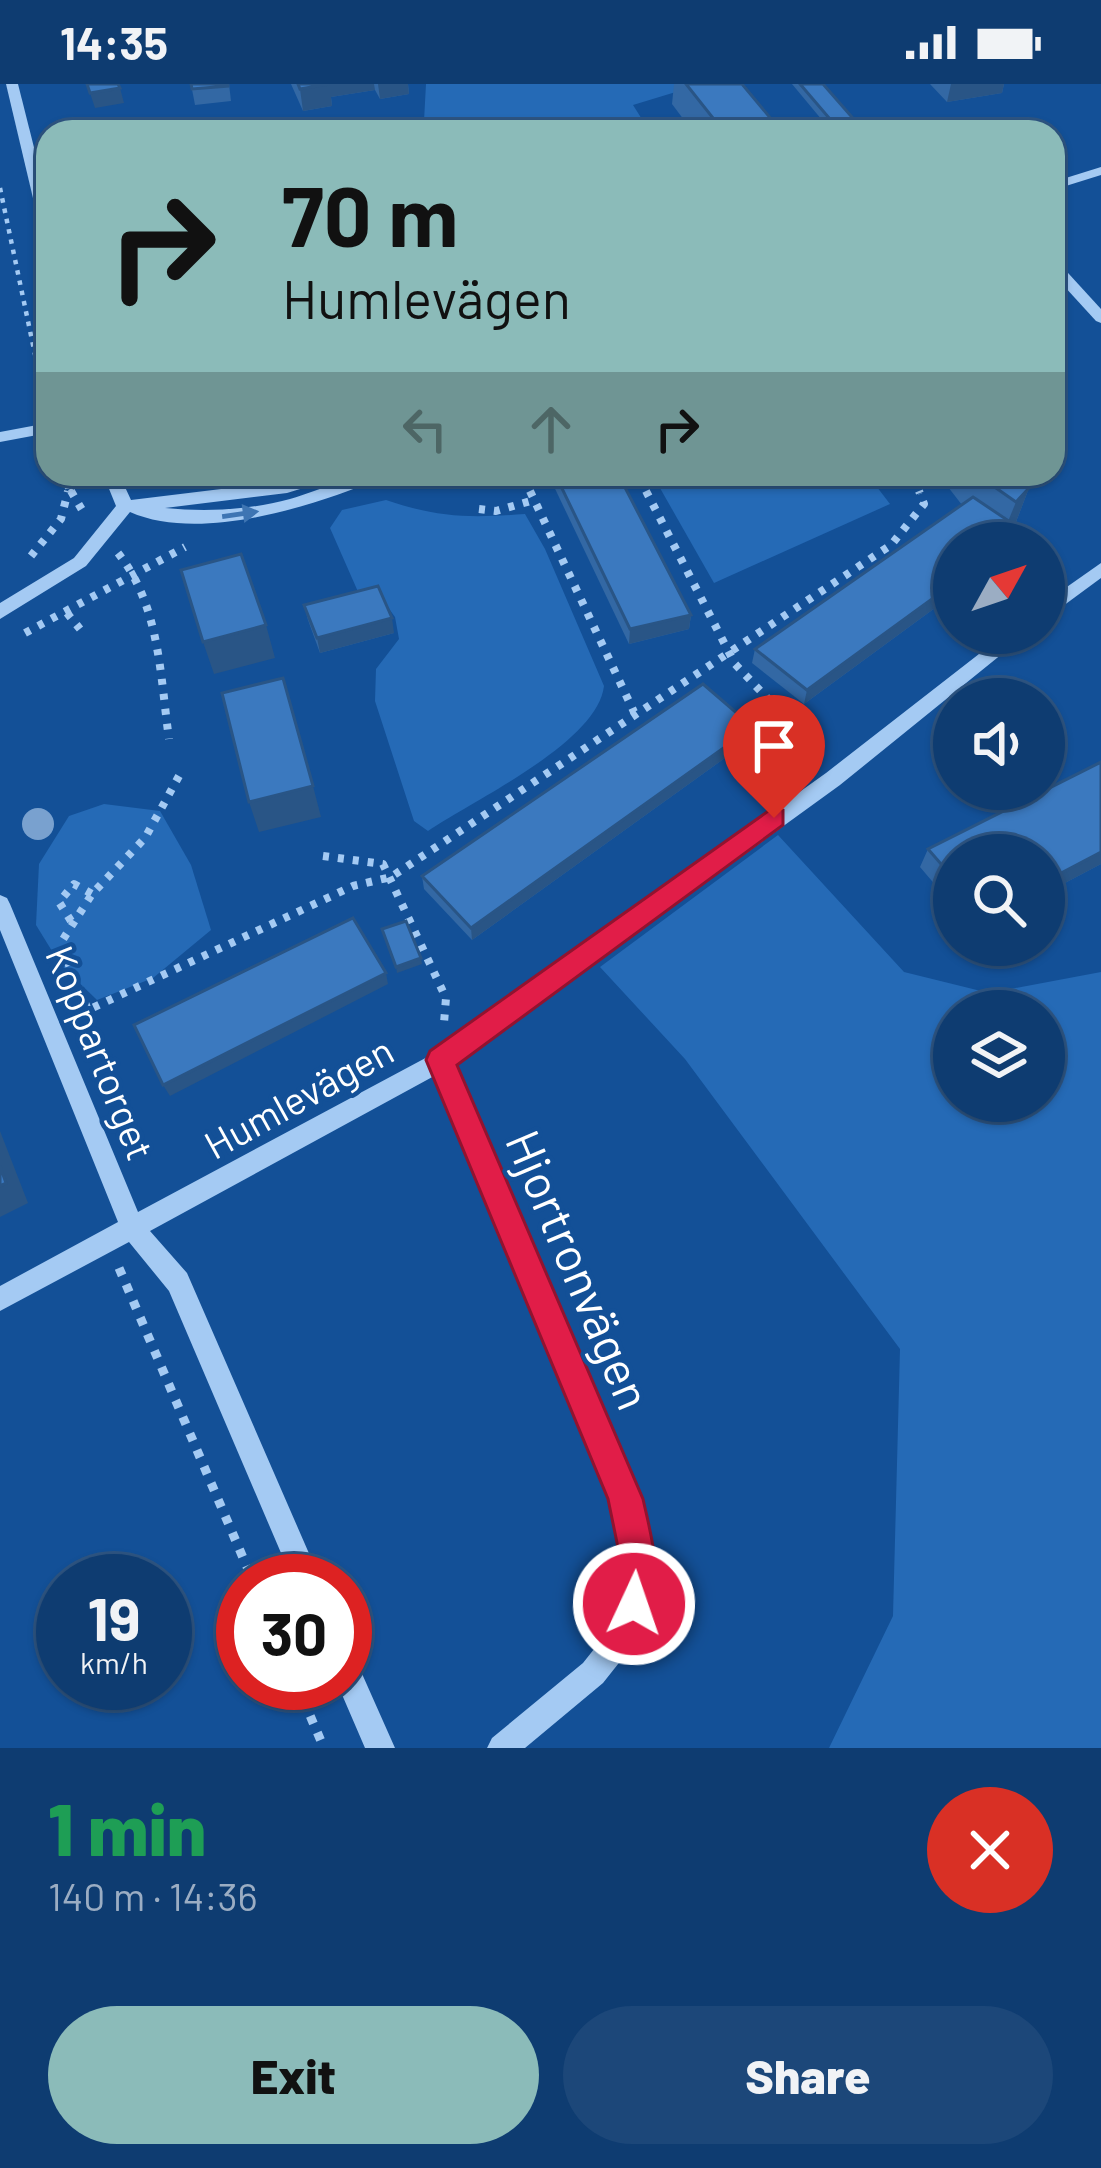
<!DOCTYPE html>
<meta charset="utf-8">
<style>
:root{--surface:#0e3c71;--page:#1c4779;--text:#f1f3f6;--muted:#9badc3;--line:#2e5684;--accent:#8bbbb9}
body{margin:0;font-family:Barlow,sans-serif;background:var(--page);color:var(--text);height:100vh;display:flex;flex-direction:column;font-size:45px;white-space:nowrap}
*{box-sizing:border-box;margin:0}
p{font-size:39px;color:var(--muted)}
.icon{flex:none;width:66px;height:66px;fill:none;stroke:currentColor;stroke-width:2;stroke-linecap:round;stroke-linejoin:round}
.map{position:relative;height:1664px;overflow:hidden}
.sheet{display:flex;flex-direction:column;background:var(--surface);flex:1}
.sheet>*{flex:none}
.top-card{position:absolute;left:36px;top:36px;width:1029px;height:366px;border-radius:36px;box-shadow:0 3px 9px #0004,0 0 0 3px var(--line);background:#8bbbb9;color:#111;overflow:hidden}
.needle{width:78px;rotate:50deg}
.tools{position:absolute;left:933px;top:438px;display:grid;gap:24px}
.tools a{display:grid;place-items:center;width:132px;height:132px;border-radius:50%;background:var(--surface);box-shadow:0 3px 9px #0004,0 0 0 3px var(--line);font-size:60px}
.speed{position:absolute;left:36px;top:1470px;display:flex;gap:24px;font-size:60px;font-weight:700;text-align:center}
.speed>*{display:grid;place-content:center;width:156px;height:156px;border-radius:50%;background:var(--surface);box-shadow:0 3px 9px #0004,0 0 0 3px var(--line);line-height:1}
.speed small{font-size:30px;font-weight:400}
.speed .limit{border:18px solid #d22;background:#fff;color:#111}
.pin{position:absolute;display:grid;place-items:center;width:102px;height:102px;color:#fff;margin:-123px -51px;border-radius:50% 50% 50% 0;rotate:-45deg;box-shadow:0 0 12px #0007}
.pin .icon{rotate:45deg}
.me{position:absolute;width:132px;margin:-66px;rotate:3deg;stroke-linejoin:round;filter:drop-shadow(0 0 9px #0008)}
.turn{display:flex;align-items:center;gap:42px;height:252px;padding:0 48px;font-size:54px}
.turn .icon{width:156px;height:156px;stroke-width:2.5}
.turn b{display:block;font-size:84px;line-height:102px}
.lanes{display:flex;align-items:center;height:114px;padding:0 48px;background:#0003;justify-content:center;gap:60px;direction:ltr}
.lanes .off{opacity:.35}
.round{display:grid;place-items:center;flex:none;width:126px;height:126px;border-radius:63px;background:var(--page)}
.overview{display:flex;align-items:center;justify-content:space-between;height:204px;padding:0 48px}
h1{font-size:72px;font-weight:800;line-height:90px;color:#1e9e55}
.primary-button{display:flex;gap:24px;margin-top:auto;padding:24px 48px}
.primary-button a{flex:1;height:138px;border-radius:72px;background:var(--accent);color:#111;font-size:48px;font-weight:800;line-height:138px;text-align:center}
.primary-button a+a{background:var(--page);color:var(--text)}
.status{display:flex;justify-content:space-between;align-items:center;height:84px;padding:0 60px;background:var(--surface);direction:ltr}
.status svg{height:33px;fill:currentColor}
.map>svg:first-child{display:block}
.green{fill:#256ab6;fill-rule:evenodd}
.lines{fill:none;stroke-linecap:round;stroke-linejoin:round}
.path-far2{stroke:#a4caf3;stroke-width:4.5;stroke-dasharray:4.5 6;stroke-linecap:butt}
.path-far1{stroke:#a4caf3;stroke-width:8;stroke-dasharray:6 9;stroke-linecap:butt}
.path{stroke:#a4caf3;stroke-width:9;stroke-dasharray:8 10;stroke-linecap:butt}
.minor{fill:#a4caf3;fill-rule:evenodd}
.tree{fill:#79a1cf}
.wall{fill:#3368a4}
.shaded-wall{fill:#295586}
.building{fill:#3b79bf;stroke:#295586;stroke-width:3}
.oneway{fill:#3e75b3}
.route{fill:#e11d48;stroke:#92132f;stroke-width:3}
.labels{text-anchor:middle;stroke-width:9;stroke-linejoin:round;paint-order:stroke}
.street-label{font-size:39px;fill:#fff;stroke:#135097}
.near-street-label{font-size:48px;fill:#fff;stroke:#135097}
</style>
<div class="status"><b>14:35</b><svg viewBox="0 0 49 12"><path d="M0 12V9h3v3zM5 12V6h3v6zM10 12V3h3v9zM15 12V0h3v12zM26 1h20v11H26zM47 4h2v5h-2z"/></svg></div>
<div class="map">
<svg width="1101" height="1664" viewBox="0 0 1101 1664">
<rect width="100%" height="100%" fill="#135097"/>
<g class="green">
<polygon points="426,0 702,0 633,21 650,48 339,48 424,37"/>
<polygon points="652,390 867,390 890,420 714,499"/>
<path d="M386,416C439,434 470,434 525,430L545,465L604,602C597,659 475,715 428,747L414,737L375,617L376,585L399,555L395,533L382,515L359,510L330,444L342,426Z"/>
<polygon points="104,720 160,727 191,781 211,846 153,894 97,916 60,880 36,841 39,780 69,732"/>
<path d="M778,751L904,888L989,909L1101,888V1664H829L893,1532L900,1265L685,975L600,883ZM1044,927V1017H954V927Z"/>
</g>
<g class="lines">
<g class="path-far2">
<polyline points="0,104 45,318"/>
<polyline points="65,390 68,410"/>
<polyline points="522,390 532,410"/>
<polyline points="637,390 648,410"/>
<polyline points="913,390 920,410"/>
<polyline points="70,405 73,410"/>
</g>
<g class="path-far1">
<polyline points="71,407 85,431"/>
<polyline points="530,407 634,628"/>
<polyline points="646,407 735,580 821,671"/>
<polyline points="479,425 496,427 534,416"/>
<path d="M118,469C160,522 160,591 169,655"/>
<polyline points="31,472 61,435 68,407"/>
<polyline points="67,529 80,545"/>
<polyline points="25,549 185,463"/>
<polyline points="179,692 145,754 92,810 60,860 88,926 353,802 391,793 891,461 924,420 919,407"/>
<polyline points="323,772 383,780 446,914 444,939"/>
<polyline points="71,837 59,818 74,800 92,810"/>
</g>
<g class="path">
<polyline points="119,1184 253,1497"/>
<polyline points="296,1599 324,1664"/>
</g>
<g class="minor">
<polygon points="6,0 18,0 48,119 48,152 41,148"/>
<polygon points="1101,83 1101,91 1053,106 1053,98"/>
<polygon points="1053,177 1058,178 1101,225 1101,239 1096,237 1053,190"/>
<polygon points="48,339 48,349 0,358 0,348"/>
<path d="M103,390H119L131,416L286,397L311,390H338L336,394L287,409L165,424C207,428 249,426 290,415C322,406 350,390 383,390L381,394C314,422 200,459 130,428L86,482L0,535V519L74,474L116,422Z"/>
<polygon points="1101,479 1101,494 1044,536 1044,519"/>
<polygon points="1006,549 1028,549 840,701 454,981 626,1383 651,1455 654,1483 644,1530 626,1570 603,1599 525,1664 487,1664 492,1654 583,1579 606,1550 620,1519 626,1483 623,1455 600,1383 436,991 150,1147 187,1189 321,1497 293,1497 169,1207 129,1158 0,1227 0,1202 118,1138 0,846 0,811 7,814 10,820 138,1128 433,970 826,689"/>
<polygon points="345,1570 355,1574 395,1664 365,1664 337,1599 345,1599"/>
</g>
</g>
<circle class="tree" cx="38" cy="740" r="16"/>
<g class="wall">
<polygon points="191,0 229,0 231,17 195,21"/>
<polygon points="291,0 408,0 409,10 380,15 375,6 331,13 332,22 303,27"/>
<polygon points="674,0 742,0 782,48 693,48 672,20"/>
<polygon points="792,0 823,0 865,48 832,48"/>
<polygon points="930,0 1004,0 1002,9 947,18"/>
<polygon points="548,390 618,390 691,531 689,545 629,560"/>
<polygon points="938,390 1019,390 1029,404 1016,438 954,459 954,510 804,620 752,579 755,565 962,421"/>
<polygon points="304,521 394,549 320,569 308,536"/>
<polygon points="753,643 750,656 472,856 424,805 422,792"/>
<polygon points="1101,678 1101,780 1044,810 1044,771 954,771 954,823 920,783 928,765"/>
</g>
<g class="shaded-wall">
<polygon points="326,0 374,0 375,6 331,13 332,22 303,27 300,5"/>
<polygon points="378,0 408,0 409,10 380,15"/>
<polygon points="951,0 1004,0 1002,9 947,18"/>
<polygon points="120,4 124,19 95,24 90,9"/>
<polygon points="1029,404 1016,438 1002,452 1016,418"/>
<polygon points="1025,448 1020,459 1010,459"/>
<polygon points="954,499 954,510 804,620 807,606"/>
<polygon points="691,531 689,545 629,560 630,545"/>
<polygon points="392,534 394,549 320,569 317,554"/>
<polygon points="266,541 275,574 214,590 203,558"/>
<polygon points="753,643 750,656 472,856 471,844"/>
<polygon points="313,702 321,733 259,748 249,718"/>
<polygon points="1101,768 1101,780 1044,810 1044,798"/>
<polygon points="421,874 422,880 397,889 396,883"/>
<polygon points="386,889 388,900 170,1012 163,1001"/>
<polygon points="0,1047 28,1119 0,1133"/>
</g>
<g class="building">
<polygon points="87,0 118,0 120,4 90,9"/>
<polygon points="191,0 228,0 228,2 192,5"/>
<polygon points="298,0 329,0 300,5"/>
<polygon points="686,0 742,0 782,48 724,48"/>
<polygon points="800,0 823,0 865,48 841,48"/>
<polygon points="555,390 618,390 691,531 630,545"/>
<polygon points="976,390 1019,390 1029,404 1016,418"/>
<polygon points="973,413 1025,448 1010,459 954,459 954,499 807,606 755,565"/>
<polygon points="241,470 266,541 203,558 181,486"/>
<polygon points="378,502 392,534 317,554 304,521"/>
<polygon points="283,594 313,702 249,718 222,609"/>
<polygon points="703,600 753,643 471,844 422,792"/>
<polygon points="1101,678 1101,768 1044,798 1044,771 954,771 954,795 928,765"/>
<polygon points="353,834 386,889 163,1001 134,941"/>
<polygon points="406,837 421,874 396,883 382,845"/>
<polygon points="0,1082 6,1099 0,1102"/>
</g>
<defs><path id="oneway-solid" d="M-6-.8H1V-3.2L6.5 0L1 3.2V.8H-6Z" transform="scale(3)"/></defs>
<use class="oneway" href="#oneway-solid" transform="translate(240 430) rotate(-8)"/>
<path class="route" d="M774,723L783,726V741L457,981L643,1415C652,1456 664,1493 647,1533L634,1539L622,1533L616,1520L622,1483L608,1415L426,976L430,967Z"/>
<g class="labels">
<g class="street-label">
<text transform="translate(100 969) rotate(68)" y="14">Koppartorget</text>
<text transform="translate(299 1014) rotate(-29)" y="14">Humlevägen</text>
</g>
<g class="near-street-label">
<text transform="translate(578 1186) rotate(67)" y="17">Hjortronvägen</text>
</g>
</g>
</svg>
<div class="tools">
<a><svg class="needle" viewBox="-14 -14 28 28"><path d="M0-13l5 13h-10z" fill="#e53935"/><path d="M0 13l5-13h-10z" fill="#9badc3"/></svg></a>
<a><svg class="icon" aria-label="sound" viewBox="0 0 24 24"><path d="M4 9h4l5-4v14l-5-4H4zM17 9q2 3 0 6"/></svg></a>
<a><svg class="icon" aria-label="search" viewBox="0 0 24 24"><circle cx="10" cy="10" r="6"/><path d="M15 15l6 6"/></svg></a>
<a><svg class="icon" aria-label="layers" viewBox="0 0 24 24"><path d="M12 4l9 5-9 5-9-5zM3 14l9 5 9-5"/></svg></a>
</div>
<div class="speed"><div>19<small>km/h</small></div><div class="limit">30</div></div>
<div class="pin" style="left:774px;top:734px;background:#d93025"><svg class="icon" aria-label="arrive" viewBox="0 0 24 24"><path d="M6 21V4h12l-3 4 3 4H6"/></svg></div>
<svg class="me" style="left:634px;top:1520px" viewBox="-20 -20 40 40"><circle r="17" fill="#e11d48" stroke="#fff" stroke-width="3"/><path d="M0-11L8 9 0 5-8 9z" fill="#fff"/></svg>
<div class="top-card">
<div class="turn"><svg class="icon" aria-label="right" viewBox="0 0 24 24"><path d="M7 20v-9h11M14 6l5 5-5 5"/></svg><div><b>70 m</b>Humlevägen</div></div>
<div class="lanes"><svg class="icon off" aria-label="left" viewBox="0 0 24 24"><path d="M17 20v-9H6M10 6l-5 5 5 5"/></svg><svg class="icon off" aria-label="ahead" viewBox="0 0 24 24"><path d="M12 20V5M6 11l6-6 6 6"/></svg><svg class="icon" aria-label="right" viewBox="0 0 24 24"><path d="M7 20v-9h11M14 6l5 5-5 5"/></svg></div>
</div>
</div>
<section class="sheet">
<div class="overview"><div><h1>1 min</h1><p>140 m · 14:36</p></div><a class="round" style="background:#d93025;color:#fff"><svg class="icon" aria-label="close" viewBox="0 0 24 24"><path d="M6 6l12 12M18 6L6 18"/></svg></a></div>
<div class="primary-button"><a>Exit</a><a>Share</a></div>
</section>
